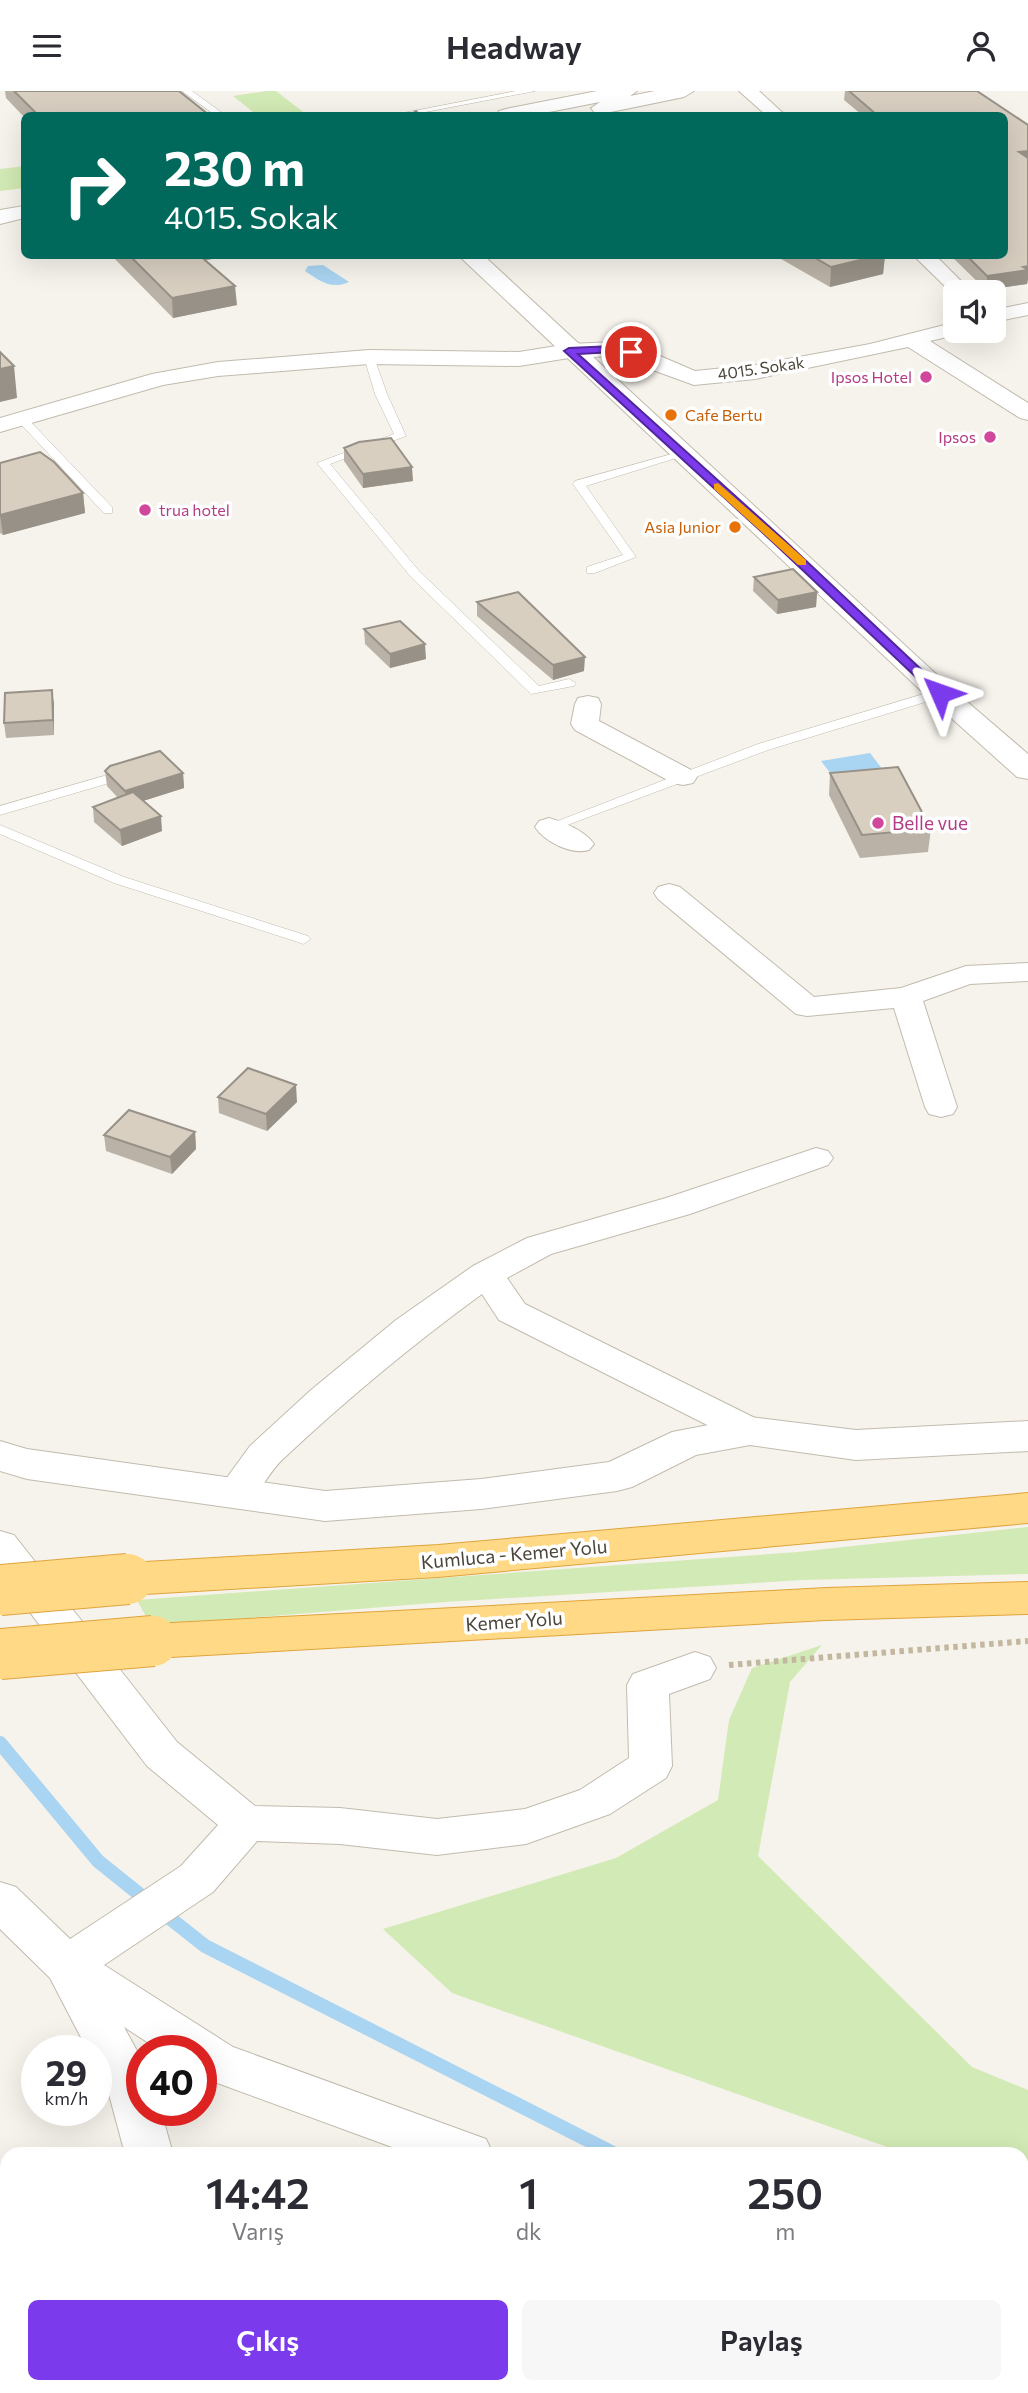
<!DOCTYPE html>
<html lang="tr">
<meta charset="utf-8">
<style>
:root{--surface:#fff;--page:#f7f7f7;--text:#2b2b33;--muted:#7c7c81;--accent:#7c3aed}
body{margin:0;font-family:Commissioner,sans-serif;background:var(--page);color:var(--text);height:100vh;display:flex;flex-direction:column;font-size:26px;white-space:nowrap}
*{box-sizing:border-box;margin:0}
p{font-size:23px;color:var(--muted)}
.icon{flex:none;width:38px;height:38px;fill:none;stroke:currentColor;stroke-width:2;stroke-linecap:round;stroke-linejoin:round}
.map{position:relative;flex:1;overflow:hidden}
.side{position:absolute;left:0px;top:2056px;width:1029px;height:247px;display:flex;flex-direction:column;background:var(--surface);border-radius:21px 21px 0 0;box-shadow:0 7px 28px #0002}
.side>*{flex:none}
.hud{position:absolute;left:21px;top:21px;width:987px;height:147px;border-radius:10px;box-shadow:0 7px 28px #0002;background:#00695c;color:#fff;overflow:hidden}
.buttons{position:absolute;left:943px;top:189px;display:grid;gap:14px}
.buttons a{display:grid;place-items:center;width:63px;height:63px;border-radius:10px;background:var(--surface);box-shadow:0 7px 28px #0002;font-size:35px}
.speed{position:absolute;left:21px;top:1944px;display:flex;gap:14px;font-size:35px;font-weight:700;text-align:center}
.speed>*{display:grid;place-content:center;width:91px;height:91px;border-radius:50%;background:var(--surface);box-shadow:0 7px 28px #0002;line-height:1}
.speed small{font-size:18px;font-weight:400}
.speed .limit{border:10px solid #d22;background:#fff;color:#111}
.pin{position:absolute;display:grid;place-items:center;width:60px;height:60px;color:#fff;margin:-30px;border:4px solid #fff;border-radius:50%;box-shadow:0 2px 7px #0007}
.me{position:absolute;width:77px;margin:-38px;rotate:313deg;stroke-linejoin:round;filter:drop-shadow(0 0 5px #0008)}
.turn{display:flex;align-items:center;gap:24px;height:147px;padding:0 28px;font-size:32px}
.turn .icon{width:91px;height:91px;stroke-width:2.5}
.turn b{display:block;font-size:49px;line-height:60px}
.eta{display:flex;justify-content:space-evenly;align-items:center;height:119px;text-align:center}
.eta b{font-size:42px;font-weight:600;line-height:49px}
.action{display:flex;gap:14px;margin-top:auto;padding:14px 28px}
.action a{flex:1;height:80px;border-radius:10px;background:var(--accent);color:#fff;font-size:28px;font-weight:600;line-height:80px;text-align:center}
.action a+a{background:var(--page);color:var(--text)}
header{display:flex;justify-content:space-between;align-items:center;height:91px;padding:0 28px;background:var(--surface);font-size:32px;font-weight:600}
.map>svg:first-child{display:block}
.green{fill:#d2eab5}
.water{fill:#a9d4f2}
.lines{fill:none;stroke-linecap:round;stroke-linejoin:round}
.stream{stroke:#a9d4f2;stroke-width:14}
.service-casing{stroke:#c2bbae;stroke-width:1}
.minor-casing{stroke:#c2bbae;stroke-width:2}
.tertiary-casing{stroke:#c2bbae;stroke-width:2}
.trunk-casing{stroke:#e0a43c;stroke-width:2}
.path{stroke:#c4b79f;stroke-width:6;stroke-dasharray:4.5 4.5;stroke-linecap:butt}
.service{fill:#fff;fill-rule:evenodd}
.minor{fill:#fff;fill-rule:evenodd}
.tertiary{fill:#fff;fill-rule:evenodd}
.trunk{fill:#ffd985;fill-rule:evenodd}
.trunk-bridge-casing{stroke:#e0a43c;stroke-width:52;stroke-linecap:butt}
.trunk-bridge{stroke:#ffd985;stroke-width:50}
.wall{fill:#bab2a6}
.shaded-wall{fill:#979187}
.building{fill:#d8cfc1;stroke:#979187;stroke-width:2}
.route{fill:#7c3aed;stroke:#51269a;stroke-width:2}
.slow{fill:#f59e0b}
.hotel-dot{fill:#d1479c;stroke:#fff;stroke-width:2.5}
.food-dot{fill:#e8710a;stroke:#fff;stroke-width:2.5}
.labels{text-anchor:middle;stroke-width:7;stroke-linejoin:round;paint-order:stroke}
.far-street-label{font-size:16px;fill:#4b4439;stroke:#fff}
.far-hotel-label{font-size:16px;fill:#b23c85;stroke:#fff;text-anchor:end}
.far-food-label{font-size:16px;fill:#c56008;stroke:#fff;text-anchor:start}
.hotel-label{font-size:19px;fill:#b23c85;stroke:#fff;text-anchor:start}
.street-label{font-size:19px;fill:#4b4439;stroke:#fff}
</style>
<header><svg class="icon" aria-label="menu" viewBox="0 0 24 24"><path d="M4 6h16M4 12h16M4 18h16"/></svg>Headway<svg class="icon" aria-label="person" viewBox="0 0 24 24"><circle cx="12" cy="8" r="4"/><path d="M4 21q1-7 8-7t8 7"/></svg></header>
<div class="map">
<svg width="1028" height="2302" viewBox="0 0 1028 2302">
<rect width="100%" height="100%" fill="#f6f3ec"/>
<g class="green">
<polygon points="267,0 276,0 307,24 257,24 233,5"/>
<polygon points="24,75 24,97 0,100 0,78"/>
<polygon points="1028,1436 1028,1483 803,1489 445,1511 151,1535 137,1509 798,1461"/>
<polygon points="822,1554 790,1591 758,1765 972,1976 1028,1999 1028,2163 1022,2157 1022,2063 907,2063 452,1902 383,1838 616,1767 718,1709 729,1629 752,1577"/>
</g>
<g class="water">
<path d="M323,174L349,191C331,199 320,190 305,180L308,175Z"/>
<polygon points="870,662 883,679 835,688 821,670"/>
</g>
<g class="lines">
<g class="stream">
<polyline points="0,1652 98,1770 149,1811"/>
<polyline points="162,1821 205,1855 615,2063"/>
<polyline points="939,2296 944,2302"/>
</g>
<defs>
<g id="service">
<polygon points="182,0 192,0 225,24 215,24"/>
<polygon points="516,0 535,0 410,24 393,24"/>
<polygon points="369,263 374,266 387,303 406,345 330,373 419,480 539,595 569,588 576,592 574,595 531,603 411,486 317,372 394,343 375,303 364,266"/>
<polygon points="17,325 25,325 112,416 112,422 104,422 17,329"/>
<polygon points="679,361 689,363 586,395 636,466 595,482 587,482 587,476 623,464 573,393 575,390"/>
<polygon points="940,598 945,599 945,605 768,659 554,739 549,740 542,736 758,653"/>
<polygon points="104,685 109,686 109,692 0,724 0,715"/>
<polygon points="0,734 124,786 308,845 311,848 303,853 298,851 114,792 0,743"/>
<polygon points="117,2296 145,2296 148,2302 120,2302"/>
</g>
<g id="minor">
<polygon points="739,0 759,0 785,24 766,24"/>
<polygon points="913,164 935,164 972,201 956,201 955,205"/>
<polygon points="1028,212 1028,224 994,231 994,219"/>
<polygon points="956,231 956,240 965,240 964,242 930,250 1028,312 1028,329 1020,327 908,256 755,288 694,294 614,265 569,267 519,275 369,273 218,285 163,294 0,341 0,327 152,283 218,271 369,259 519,261 569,253 614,251 639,256 695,280 755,274 870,253"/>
<polygon points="588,605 598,607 601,613 599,630 693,680 697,686 693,692 683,694 673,692 575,639 571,633 575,613 578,607"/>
<path d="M549,727C564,731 585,740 594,753L589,759C571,764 545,751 535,736L539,730Z"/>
<polygon points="669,793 680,796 814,906 901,897 966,875 1028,872 1028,890 970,893 923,910 957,1016 953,1023 941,1026 929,1023 925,1016 894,917 807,925 796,923 658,808 654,802 658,796"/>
<path d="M816,1057L828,1060L833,1067L828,1074L690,1123L551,1163L507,1187L525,1213L763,1331L769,1340L763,1349L750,1353L737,1349L499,1229L482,1203C412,1254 346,1309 283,1368C261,1388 256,1423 220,1413L215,1403L250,1355L311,1299L396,1229L473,1175L527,1147L666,1107Z"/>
<polygon points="0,1440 14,1444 177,1651 255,1715 340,1717 437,1728 525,1718 580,1699 629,1667 627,1594 633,1583 695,1561 710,1566 716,1577 710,1588 669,1603 672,1675 666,1687 610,1723 526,1753 437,1764 340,1753 257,1750 213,1801 104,1874 233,1956 486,2048 493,2063 411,2063 201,1986 201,1960 161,1960 124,1936 142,1969 142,2020 161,2020 173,2063 125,2063 107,1996 96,1975 96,1960 88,1960 50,1887 0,1838 0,1791 16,1796 70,1848 181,1775 218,1734 147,1675 0,1482"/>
<polygon points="802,2296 856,2296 859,2302 805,2302"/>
</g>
<g id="tertiary">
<polygon points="597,0 637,0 630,5 655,0 694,0 684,6 601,23 594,21 591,17 600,11 534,24 496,24 499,20 506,18"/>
<polygon points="24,115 24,127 0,133 0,119"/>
<polygon points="458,164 483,164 950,596 1028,663 1028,688 1017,686 930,608"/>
<polygon points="750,1326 856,1339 1028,1330 1028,1360 856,1369 750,1354 696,1364 632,1396 617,1400 481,1418 325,1430 27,1388 0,1380 0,1350 27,1358 325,1400 481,1388 609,1371 672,1341"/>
</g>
<g id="trunk">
<polygon points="1028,1402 1028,1432 438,1486 128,1504 112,1499 106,1488 112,1477 128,1472 438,1454"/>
<polygon points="1028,1491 1028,1523 826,1529 153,1567 137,1562 130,1550 137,1538 153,1533 826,1497"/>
</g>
</defs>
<use href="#service" class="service-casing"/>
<use href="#minor" class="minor-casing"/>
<use href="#tertiary" class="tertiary-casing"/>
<use href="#trunk" class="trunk-casing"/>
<polyline class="path" points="729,1574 1028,1550"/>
<use href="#service" class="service"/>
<use href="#minor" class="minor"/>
<use href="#tertiary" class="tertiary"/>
<use href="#trunk" class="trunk"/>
<defs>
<g id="trunk-bridge">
<polyline points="0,1499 128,1488"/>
<polyline points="0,1563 153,1550"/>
</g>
</defs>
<use href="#trunk-bridge" class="trunk-bridge-casing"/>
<use href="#trunk-bridge" class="trunk-bridge"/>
</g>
<g class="wall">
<polygon points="5,0 179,0 209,24 24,24 24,26 6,7"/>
<polygon points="845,0 977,0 1028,34 1028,188 1027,193 986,199 950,164 1004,164 1004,24 862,24 844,9"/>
<polygon points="111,164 238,164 205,169 237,214 173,227"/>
<polygon points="774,164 885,164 883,183 830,196"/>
<polygon points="344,357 413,390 363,397 344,370"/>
<polygon points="0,372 83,402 85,422 3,444 0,442"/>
<polygon points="754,486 817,501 816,516 777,523 753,500"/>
<polygon points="477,511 584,580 553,589 477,525"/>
<polygon points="364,538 426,568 390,577 365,553"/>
<polygon points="52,599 54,614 54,644 6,647 4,632"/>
<polygon points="105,680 183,682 184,697 143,710 162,740 122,755 94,731 93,716 118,707 107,695"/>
<polygon points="830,682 931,738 928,761 860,767 829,704"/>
<polygon points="218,1006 297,1011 267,1040 219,1022"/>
<polygon points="195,1041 196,1058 172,1083 106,1060 104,1044"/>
<polygon points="195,2296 225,2296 216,2302 199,2302"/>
</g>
<g class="shaded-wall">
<polygon points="1028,60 1028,73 1019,61"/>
<polygon points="186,164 238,164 186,172"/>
<polygon points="881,164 885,164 883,183 830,196 831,176"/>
<polygon points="1028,175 1028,188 1027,193 986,199 987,185"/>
<polygon points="235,195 237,214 173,227 172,207"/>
<polygon points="14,275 17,307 0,311 0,278"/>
<polygon points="412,376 413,390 363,397 363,383"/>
<polygon points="83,402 85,422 3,444 0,424"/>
<polygon points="817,501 816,516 777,523 778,509"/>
<polygon points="425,553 426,568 390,577 390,563"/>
<polygon points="585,566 584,580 553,589 553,574"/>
<polygon points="52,599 54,614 54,644 53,629"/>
<polygon points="183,682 184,697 127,715 125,700"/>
<polygon points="161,725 162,740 122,755 120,739"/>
<polygon points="296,994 297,1011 267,1040 266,1023"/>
<polygon points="195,1041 196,1058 172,1083 170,1066"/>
<polygon points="7,2213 7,2232 0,2238 0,2218"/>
<polygon points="202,2296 225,2296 216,2302 203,2302"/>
</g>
<g class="building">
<polygon points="14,0 179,0 209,24 38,24"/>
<polygon points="849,0 977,0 1028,34 1028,60 1019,61 1028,67 1028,175 1023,176 1028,179 987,185 966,164 1004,164 1004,24 877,24"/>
<polygon points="416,20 420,24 410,24"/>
<polygon points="129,164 199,164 235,195 172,207"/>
<polygon points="810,164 881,164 831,176"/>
<polygon points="0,261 14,275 0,278"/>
<polygon points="391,347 412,376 363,383 344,357 359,351"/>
<polygon points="40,361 54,371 83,402 0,424 0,372"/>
<polygon points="793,478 817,501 778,509 754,486"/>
<polygon points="518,501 585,566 553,574 477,511"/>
<polygon points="400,530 425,553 390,563 364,538"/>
<polygon points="52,599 53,629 4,632 5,602"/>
<polygon points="160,660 183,682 125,700 105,680 110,675"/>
<polygon points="898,676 931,738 862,744 830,682"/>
<polygon points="133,701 161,725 120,739 93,716"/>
<polygon points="248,977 296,994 266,1023 218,1006"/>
<polygon points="129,1019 195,1041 170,1066 104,1044"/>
<polygon points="0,2169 7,2177 7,2213 0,2218"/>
<polygon points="0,2288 7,2288 7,2296 39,2296 42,2302 0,2302"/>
</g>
<polygon class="route" points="614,255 636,261 631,264 614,261 578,263 784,449 944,600 944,605 936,605 776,454 564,260 569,257"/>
<polygon class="slow" points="718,392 806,469 806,474 798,474 714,398 714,393"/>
<g class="hotel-dot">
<circle cx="926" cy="286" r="7"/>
<circle cx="990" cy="346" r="7"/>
<circle cx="145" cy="419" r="7"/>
<circle cx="878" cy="732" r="7"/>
</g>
<g class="food-dot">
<circle cx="671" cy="324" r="7"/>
<circle cx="735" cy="436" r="7"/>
</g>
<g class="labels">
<g class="far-street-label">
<text transform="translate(761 277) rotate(-8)" y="6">4015. Sokak</text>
</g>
<g class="far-hotel-label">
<text x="912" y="292">Ipsos Hotel</text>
<text x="976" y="352">Ipsos</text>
<text x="159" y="425" text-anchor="start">trua hotel</text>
</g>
<g class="far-food-label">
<text x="685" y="330">Cafe Bertu</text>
<text x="721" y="442" text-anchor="end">Asia Junior</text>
</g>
<g class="hotel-label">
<text x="892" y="739">Belle vue</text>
</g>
<g class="street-label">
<text transform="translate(514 1463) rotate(-5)" y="7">Kumluca - Kemer Yolu</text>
<text transform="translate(514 1530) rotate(-4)" y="7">Kemer Yolu</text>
</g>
</g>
</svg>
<div class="buttons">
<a><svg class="icon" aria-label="sound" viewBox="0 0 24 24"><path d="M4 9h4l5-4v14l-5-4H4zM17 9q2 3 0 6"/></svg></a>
</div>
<div class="speed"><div>29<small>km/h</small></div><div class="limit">40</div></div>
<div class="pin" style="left:631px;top:261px;background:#d93025"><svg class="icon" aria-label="arrive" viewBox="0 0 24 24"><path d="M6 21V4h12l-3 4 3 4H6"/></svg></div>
<svg class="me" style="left:940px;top:602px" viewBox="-20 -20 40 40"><path d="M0-17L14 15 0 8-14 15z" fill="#7c3aed" stroke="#fff" stroke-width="4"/></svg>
<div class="hud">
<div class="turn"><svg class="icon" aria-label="right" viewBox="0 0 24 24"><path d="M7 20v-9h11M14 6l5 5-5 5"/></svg><div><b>230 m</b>4015. Sokak</div></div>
</div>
<section class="side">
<div class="eta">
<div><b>14:42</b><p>Varış</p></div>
<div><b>1</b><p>dk</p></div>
<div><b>250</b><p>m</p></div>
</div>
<div class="action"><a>Çıkış</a><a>Paylaş</a></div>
</section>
</div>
